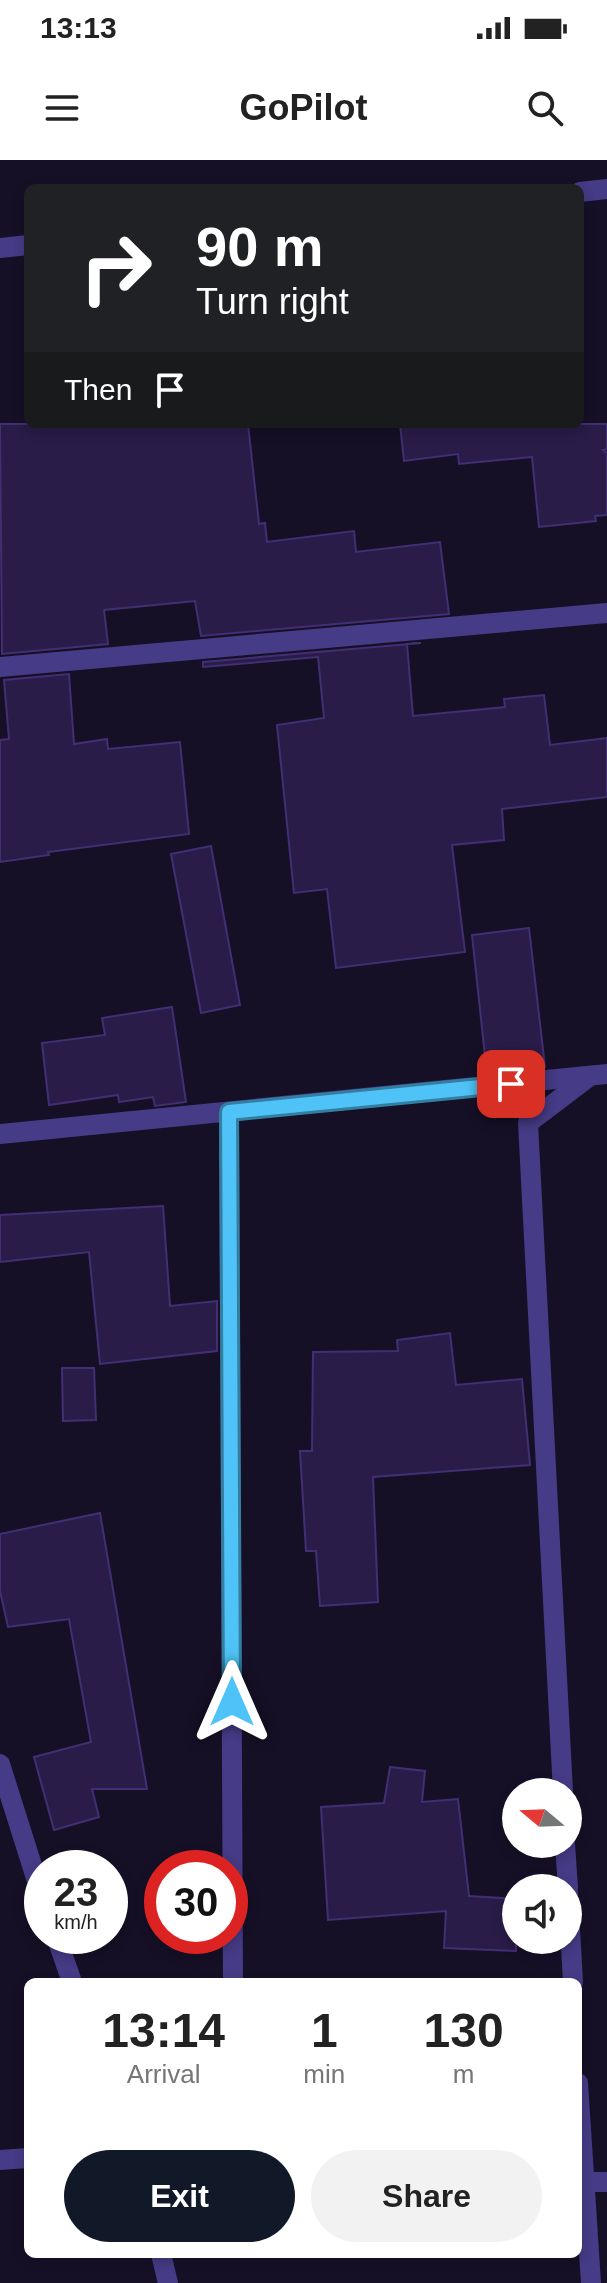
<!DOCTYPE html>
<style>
:root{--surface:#fff;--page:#f2f2f2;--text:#222;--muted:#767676;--accent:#111827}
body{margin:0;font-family:Arial,sans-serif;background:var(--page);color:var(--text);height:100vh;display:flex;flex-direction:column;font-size:30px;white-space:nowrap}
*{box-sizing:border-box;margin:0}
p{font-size:26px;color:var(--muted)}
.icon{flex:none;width:44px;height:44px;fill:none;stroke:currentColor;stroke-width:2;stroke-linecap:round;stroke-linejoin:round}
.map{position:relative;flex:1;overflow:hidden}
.panel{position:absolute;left:24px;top:1818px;width:558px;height:280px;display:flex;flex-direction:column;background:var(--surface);border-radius:12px;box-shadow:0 4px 12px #0003}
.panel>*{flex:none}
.hud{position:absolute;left:24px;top:24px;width:560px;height:244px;border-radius:12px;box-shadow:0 4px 12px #0003;background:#202124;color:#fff;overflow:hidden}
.needle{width:52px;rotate:289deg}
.fabs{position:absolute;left:502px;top:1618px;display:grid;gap:16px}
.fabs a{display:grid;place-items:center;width:80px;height:80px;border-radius:50%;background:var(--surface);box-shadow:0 4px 12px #0003;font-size:40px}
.speed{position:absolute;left:24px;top:1690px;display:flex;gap:16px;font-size:40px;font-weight:700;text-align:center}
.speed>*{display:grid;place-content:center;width:104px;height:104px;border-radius:50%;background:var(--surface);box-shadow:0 4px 12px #0003;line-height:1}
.speed small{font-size:20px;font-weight:400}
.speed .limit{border:12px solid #d22;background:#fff;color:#111}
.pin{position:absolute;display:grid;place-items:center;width:68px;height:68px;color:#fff;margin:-34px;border-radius:16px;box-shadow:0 4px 12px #0006}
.me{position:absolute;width:88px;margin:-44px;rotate:0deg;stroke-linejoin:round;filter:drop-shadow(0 0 6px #0008)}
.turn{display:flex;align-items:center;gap:28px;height:168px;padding:0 40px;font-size:36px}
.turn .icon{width:104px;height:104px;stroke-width:2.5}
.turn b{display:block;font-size:56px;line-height:68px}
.then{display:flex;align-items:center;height:76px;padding:0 40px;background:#0003;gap:16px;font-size:30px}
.eta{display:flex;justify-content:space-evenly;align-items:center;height:136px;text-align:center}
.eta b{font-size:48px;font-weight:800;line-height:56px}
.action{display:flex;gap:16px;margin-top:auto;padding:16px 40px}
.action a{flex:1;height:92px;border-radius:48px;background:var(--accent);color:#fff;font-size:32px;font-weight:800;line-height:92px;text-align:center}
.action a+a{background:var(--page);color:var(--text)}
.status{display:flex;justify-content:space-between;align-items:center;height:56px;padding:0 40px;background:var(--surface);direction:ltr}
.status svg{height:22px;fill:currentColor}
header{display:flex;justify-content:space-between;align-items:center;height:104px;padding:0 40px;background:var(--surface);font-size:36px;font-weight:800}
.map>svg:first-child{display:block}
.building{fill:#291c48;stroke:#432e74;stroke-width:2}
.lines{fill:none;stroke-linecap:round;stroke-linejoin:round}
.minor{stroke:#453b86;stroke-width:20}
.tertiary{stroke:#453b86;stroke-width:20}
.route-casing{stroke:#337fa1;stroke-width:20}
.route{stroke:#4fc3f7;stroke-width:14}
</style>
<div class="status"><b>13:13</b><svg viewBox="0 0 49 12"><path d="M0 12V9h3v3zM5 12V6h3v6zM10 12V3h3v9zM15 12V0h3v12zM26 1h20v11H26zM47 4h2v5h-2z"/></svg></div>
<header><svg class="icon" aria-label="menu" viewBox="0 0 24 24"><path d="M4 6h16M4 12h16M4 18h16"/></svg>GoPilot<svg class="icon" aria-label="search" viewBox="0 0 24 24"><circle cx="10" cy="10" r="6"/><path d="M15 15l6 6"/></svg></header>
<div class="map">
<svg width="607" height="2123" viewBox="0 0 607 2123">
<rect width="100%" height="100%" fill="#161027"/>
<g class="building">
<polygon points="0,264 248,264 259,364 265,363 267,382 354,371 356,392 440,382 449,454 201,476 195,441 104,450 108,484 2,494"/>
<polygon points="400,264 607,264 607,289 603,290 607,293 607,355 595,356 596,361 539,367 532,297 459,304 458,294 404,301"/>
<polygon points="421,483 407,484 413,556 505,547 504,539 544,535 550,585 607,578 607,637 502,649 504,680 452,685 465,792 336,808 327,729 294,733 277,565 324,558 318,497 203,507 203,502"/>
<polygon points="69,514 74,584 107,579 108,589 180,582 189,674 48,692 49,695 0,702 0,580 9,579 4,520"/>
<polygon points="211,686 240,845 201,853 171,694"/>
<polygon points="529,768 545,907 503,911 502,903 486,905 472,775"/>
<polygon points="172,847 186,942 155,946 153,937 119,942 118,935 49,945 42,883 105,875 102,858"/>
<polygon points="163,1046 170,1146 217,1141 217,1191 100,1204 89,1092 0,1102 0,1055"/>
<polygon points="450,1173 456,1225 522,1219 530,1305 373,1317 378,1442 320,1446 316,1391 306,1391 300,1291 312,1291 313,1192 398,1191 397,1180"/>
<polygon points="62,1208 94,1208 96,1260 63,1261"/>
<polygon points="100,1353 147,1629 92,1629 99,1657 54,1670 34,1597 91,1582 69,1459 8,1467 0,1431 0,1374"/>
<polygon points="390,1607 425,1611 422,1642 458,1639 469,1736 516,1739 516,1791 444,1788 446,1751 328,1760 321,1647 384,1643"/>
</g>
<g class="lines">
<g class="minor">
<polyline points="580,32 607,29"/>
<polyline points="0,88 28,85"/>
<polyline points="0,507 607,453"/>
<polyline points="229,952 233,1822"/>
<polyline points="0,974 607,914"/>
<polyline points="563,1632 528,963 590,916"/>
<polyline points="565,1684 568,1728"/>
<polyline points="568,1733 573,1822"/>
<polyline points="578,1923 591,2123"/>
<polyline points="0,2000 28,1998"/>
<polyline points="578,2022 607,2022"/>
</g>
<g class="tertiary">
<polyline points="0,1604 42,1737"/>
<polyline points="56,1776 72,1822"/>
<polyline points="161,2094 168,2123"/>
</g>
</g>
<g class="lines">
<defs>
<polyline id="route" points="232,1542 229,952 511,924"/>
</defs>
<use href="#route" class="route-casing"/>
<use href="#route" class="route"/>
</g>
</svg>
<div class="fabs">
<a><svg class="needle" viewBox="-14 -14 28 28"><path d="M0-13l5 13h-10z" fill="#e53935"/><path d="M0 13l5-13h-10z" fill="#767676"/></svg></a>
<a><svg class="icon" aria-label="sound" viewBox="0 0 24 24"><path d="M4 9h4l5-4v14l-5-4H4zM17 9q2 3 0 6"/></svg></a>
</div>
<div class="speed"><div>23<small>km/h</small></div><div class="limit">30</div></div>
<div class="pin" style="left:511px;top:924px;background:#d93025"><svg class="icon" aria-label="arrive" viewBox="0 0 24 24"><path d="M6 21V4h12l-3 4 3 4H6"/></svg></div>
<svg class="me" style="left:232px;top:1542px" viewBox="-20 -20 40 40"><path d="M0-17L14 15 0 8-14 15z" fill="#4fc3f7" stroke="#fff" stroke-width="4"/></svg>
<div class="hud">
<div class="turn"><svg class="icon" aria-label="right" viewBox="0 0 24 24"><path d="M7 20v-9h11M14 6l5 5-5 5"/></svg><div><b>90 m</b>Turn right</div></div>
<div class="then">Then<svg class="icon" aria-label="arrive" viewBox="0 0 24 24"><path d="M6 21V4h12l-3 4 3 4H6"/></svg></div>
</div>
<section class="panel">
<div class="eta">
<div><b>13:14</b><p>Arrival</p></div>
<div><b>1</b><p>min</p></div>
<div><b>130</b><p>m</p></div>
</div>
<div class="action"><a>Exit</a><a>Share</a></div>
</section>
</div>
